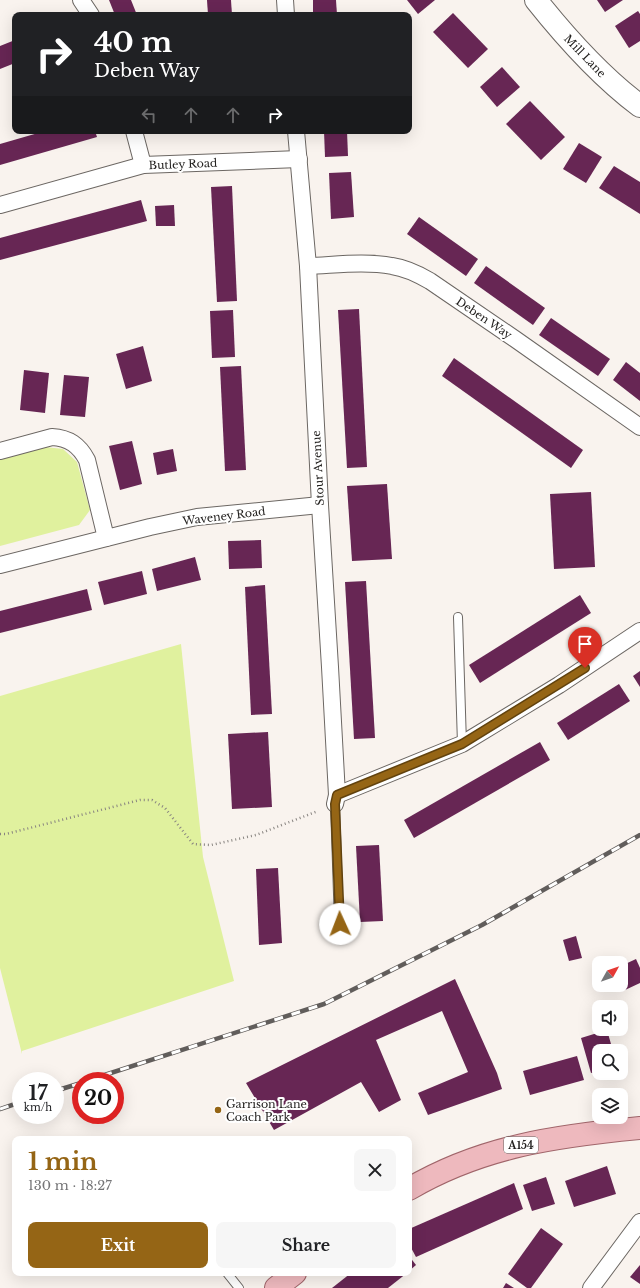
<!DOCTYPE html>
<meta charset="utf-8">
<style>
:root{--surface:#fff;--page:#f6f6f6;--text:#202124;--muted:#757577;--accent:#956515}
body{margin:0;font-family:"Libre Baskerville",serif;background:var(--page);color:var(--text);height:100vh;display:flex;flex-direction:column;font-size:15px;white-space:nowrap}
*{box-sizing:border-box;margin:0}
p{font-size:13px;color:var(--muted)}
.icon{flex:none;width:22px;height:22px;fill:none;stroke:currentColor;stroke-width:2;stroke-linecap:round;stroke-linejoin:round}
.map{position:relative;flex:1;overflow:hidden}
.drawer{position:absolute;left:12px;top:1136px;width:400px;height:140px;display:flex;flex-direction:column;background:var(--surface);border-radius:8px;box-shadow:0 4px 16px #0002}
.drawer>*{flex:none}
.hud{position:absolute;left:12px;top:12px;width:400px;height:122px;border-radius:8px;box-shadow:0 4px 16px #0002;background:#202124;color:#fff;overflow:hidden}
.needle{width:26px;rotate:50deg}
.buttons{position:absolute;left:592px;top:956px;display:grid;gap:8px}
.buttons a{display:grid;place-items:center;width:36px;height:36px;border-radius:8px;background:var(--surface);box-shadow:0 4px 16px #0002;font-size:20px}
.speed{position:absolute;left:12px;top:1072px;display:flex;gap:8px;font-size:20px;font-weight:700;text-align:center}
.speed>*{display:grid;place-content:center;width:52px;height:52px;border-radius:50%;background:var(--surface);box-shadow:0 4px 16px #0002;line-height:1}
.speed small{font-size:10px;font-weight:400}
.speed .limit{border:6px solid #d22;background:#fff;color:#111}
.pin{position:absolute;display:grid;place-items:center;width:34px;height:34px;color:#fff;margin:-41px -17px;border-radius:50% 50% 50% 0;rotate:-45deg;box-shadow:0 0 4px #0007}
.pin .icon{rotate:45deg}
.me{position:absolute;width:44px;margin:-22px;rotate:358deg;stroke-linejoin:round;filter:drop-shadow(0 0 3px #0008)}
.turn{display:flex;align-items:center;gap:14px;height:84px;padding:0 16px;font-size:18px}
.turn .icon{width:52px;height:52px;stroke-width:2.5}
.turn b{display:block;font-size:28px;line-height:34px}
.lanes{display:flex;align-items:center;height:38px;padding:0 16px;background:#0003;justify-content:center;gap:20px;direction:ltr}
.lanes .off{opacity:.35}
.round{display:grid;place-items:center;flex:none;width:42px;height:42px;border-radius:8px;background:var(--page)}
.headline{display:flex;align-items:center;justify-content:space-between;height:68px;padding:0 16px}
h1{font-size:24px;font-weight:700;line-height:30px;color:var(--accent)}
.primary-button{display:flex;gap:8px;margin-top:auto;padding:8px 16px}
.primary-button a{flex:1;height:46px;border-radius:8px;background:var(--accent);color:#fff;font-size:16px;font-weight:700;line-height:46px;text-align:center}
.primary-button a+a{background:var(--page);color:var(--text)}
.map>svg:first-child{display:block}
.green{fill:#e0f19e}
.building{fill:#672654}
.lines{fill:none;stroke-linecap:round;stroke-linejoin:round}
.lane-casing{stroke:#6c6763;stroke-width:10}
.street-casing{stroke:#6c6763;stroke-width:18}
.secondary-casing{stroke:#6c6763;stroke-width:24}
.primary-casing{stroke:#a0656a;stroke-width:24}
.path{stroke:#888480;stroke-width:2.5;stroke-dasharray:1 3;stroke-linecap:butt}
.lane{stroke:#fff;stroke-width:8}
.street{stroke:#fff;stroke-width:16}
.secondary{stroke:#fff;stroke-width:22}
.primary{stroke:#eeb9be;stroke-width:22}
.rail-casing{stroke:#615d5b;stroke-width:4.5}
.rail{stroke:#fff;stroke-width:3;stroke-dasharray:9;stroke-linecap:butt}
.route-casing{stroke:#61420e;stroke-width:10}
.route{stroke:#956515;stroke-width:7}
.poi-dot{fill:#956515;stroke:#fff;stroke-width:1.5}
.labels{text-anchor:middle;stroke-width:4;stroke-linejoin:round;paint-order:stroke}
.shield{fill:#fff;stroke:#656462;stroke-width:1}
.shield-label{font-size:10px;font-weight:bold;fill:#23211f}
.street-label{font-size:11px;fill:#23211f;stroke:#fff}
.poi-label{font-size:11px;fill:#23211f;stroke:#fff;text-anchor:start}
</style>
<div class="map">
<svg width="640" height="1288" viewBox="0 0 640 1288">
<rect width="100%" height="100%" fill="#f9f3ee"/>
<g class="green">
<polygon points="45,447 63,449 77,462 90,510 79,525 0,546 0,459"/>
<polygon points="181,644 203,857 234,981 22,1051 22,1054 0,968 0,696"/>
</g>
<g class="building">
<polygon points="109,0 131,0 137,15 115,15"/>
<polygon points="207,0 231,0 232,15 208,15"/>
<polygon points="313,0 336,0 337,15 313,15"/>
<polygon points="407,0 435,0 418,14"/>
<polygon points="597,0 623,0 605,12"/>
<polygon points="638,11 640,14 640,41 629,48 615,26"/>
<polygon points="453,13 488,49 468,68 433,32"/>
<polygon points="15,40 15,63 0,69 0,46"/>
<polygon points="502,67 520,87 497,107 480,87"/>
<polygon points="530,101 565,137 541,160 506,124"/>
<polygon points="45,131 95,131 97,137 0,165 0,144"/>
<polygon points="324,131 347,131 348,156 325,157"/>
<polygon points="579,143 602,157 586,183 563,169"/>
<polygon points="614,166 640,182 640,214 599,188"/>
<polygon points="351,172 354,217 331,219 329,173"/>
<polygon points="232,186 237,301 217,302 211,187"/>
<polygon points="141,200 147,221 0,260 0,238"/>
<polygon points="174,205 175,226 156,226 155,206"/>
<polygon points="419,217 478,259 466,276 407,234"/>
<polygon points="486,266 545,308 533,325 474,283"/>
<polygon points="359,309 367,467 347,468 338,310"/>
<polygon points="233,310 235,357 212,358 210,311"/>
<polygon points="551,318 610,359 598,376 539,335"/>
<polygon points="143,346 152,381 126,389 116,354"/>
<polygon points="454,358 583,450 571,468 442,376"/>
<polygon points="626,362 640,373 640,401 613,380"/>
<polygon points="241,366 246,470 225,471 220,367"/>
<polygon points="24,370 49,373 45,413 20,410"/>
<polygon points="64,375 89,377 85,417 60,415"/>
<polygon points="132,441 142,484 120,490 109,446"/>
<polygon points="173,449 177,471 157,475 153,453"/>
<polygon points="387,484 392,559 352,561 347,486"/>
<polygon points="591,492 595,567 554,569 550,494"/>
<polygon points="261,540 262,568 229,569 228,541"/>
<polygon points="195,557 201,580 157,591 152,569"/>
<polygon points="142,571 147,594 104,605 98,582"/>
<polygon points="366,581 375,738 354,739 345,582"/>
<polygon points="265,585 272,714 251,715 245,587"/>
<polygon points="87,589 92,610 0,633 0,611"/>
<polygon points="580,595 591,613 480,683 469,665"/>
<polygon points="640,671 640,687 633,676"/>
<polygon points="619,684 630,701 568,740 557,723"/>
<polygon points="268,732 272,807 232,809 228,734"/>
<polygon points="540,742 550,760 414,838 404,820"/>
<polygon points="379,845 383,921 360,922 356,846"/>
<polygon points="278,868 282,943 259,945 256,869"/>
<polygon points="576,936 582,958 569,961 563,940"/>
<polygon points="636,959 640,968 640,983 625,990 621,980 621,966"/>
<polygon points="455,979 497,1073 502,1089 428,1115 418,1093 468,1072 442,1011 376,1040 401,1100 379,1112 361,1082 274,1130 246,1083"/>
<polygon points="607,1030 613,1051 599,1051 599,1071 591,1073 581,1038"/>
<polygon points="577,1056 584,1080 530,1095 523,1071"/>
<polygon points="607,1166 616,1194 574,1207 565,1181"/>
<polygon points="546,1177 555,1204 532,1211 523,1185"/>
<polygon points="514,1183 523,1209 416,1257 409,1244 409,1229"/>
<polygon points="541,1228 563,1244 531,1288 527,1288 508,1274"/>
<polygon points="409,1256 416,1265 409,1271"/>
<polygon points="640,1265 640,1284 630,1277"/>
<polygon points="351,1273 407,1273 388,1288 332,1288"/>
<polygon points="506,1283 514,1288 503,1288"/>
</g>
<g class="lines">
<defs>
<g id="lane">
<polyline points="458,617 462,744"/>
<polyline points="335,804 339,924"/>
<polyline points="227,1273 239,1288"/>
</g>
<g id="street">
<polyline points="81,0 91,15"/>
<polyline points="285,0 286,15"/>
<polyline points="134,131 143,165"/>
<polyline points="296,131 308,266 320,505 330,667 337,795 335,804"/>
<polyline points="0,205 143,165 299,159"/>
<path d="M308,266C336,265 365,261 392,266C406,268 418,274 430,281L515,339L640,427"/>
<path d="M0,451L52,437C69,438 79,445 87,460L106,538"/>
<polyline points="0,565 150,527 197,517 320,505"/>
<polyline points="337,795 462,744 559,685 640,631"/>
<polyline points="591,1288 640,1222"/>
</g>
<path id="secondary" d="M536,0C567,39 600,76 640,106"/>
<g id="primary">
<path d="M409,1189C482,1146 557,1136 640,1128"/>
<polyline points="276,1288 295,1273"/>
</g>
</defs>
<use href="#lane" class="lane-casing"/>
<use href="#street" class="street-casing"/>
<use href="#secondary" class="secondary-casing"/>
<use href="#primary" class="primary-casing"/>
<polyline class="path" points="0,834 6,834 140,800 152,800 165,808 193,844 211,845 256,835 318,811"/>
<use href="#lane" class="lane"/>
<use href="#street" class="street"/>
<use href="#secondary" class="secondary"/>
<use href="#primary" class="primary"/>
<defs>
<g id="rail">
<polyline points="86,1081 324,1004 482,925 640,835"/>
<polyline points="55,1091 81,1083"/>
<polyline points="0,1109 21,1102"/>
</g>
</defs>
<use href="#rail" class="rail-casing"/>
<use href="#rail" class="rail"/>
</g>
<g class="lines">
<defs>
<polyline id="route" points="340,924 335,804 337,795 462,744 585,668"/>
</defs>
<use href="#route" class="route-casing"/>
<use href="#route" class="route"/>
</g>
<circle class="poi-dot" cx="218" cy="1110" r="4"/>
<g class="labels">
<rect class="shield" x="504" y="1137" width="34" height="16" rx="3"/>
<g class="shield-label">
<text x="521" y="1149">A154</text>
</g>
<g class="street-label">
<text transform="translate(585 56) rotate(46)" y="4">Mill Lane</text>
<text transform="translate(183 164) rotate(-2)" y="4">Butley Road</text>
<text transform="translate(484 318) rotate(34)" y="4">Deben Way</text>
<text transform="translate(318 468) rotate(-93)" y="4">Stour Avenue</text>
<text transform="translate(224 516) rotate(-7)" y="4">Waveney Road</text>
</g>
<g class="poi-label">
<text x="226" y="1108">Garrison Lane<tspan x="226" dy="13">Coach Park</tspan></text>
</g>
</g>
</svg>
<div class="buttons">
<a><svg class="needle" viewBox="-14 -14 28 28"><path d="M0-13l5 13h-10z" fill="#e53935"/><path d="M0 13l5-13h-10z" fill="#757577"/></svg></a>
<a><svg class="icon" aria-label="sound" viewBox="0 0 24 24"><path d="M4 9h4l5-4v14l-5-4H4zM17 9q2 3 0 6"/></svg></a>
<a><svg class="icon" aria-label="search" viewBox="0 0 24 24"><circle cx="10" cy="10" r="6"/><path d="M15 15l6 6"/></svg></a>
<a><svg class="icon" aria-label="layers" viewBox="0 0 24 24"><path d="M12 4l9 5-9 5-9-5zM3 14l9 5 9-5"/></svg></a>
</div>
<div class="speed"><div>17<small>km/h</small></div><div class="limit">20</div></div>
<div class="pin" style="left:585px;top:668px;background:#d93025"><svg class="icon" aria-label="arrive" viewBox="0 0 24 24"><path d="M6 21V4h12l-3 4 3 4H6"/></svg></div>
<svg class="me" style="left:340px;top:924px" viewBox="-20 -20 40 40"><circle r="19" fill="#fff"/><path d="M0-13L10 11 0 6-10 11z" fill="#956515"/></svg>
<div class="hud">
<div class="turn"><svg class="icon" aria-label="right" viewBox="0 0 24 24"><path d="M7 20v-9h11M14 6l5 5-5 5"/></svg><div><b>40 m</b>Deben Way</div></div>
<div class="lanes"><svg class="icon off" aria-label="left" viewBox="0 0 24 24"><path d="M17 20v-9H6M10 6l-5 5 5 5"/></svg><svg class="icon off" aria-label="ahead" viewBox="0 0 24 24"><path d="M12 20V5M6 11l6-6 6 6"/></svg><svg class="icon off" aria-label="ahead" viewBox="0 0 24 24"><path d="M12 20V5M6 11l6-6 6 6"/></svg><svg class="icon" aria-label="right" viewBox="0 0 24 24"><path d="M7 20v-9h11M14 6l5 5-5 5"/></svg></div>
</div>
<section class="drawer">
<div class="headline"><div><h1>1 min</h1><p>130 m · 18:27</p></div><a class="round"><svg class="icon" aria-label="close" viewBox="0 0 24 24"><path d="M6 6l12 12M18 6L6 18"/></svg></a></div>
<div class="primary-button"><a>Exit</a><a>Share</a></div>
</section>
</div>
